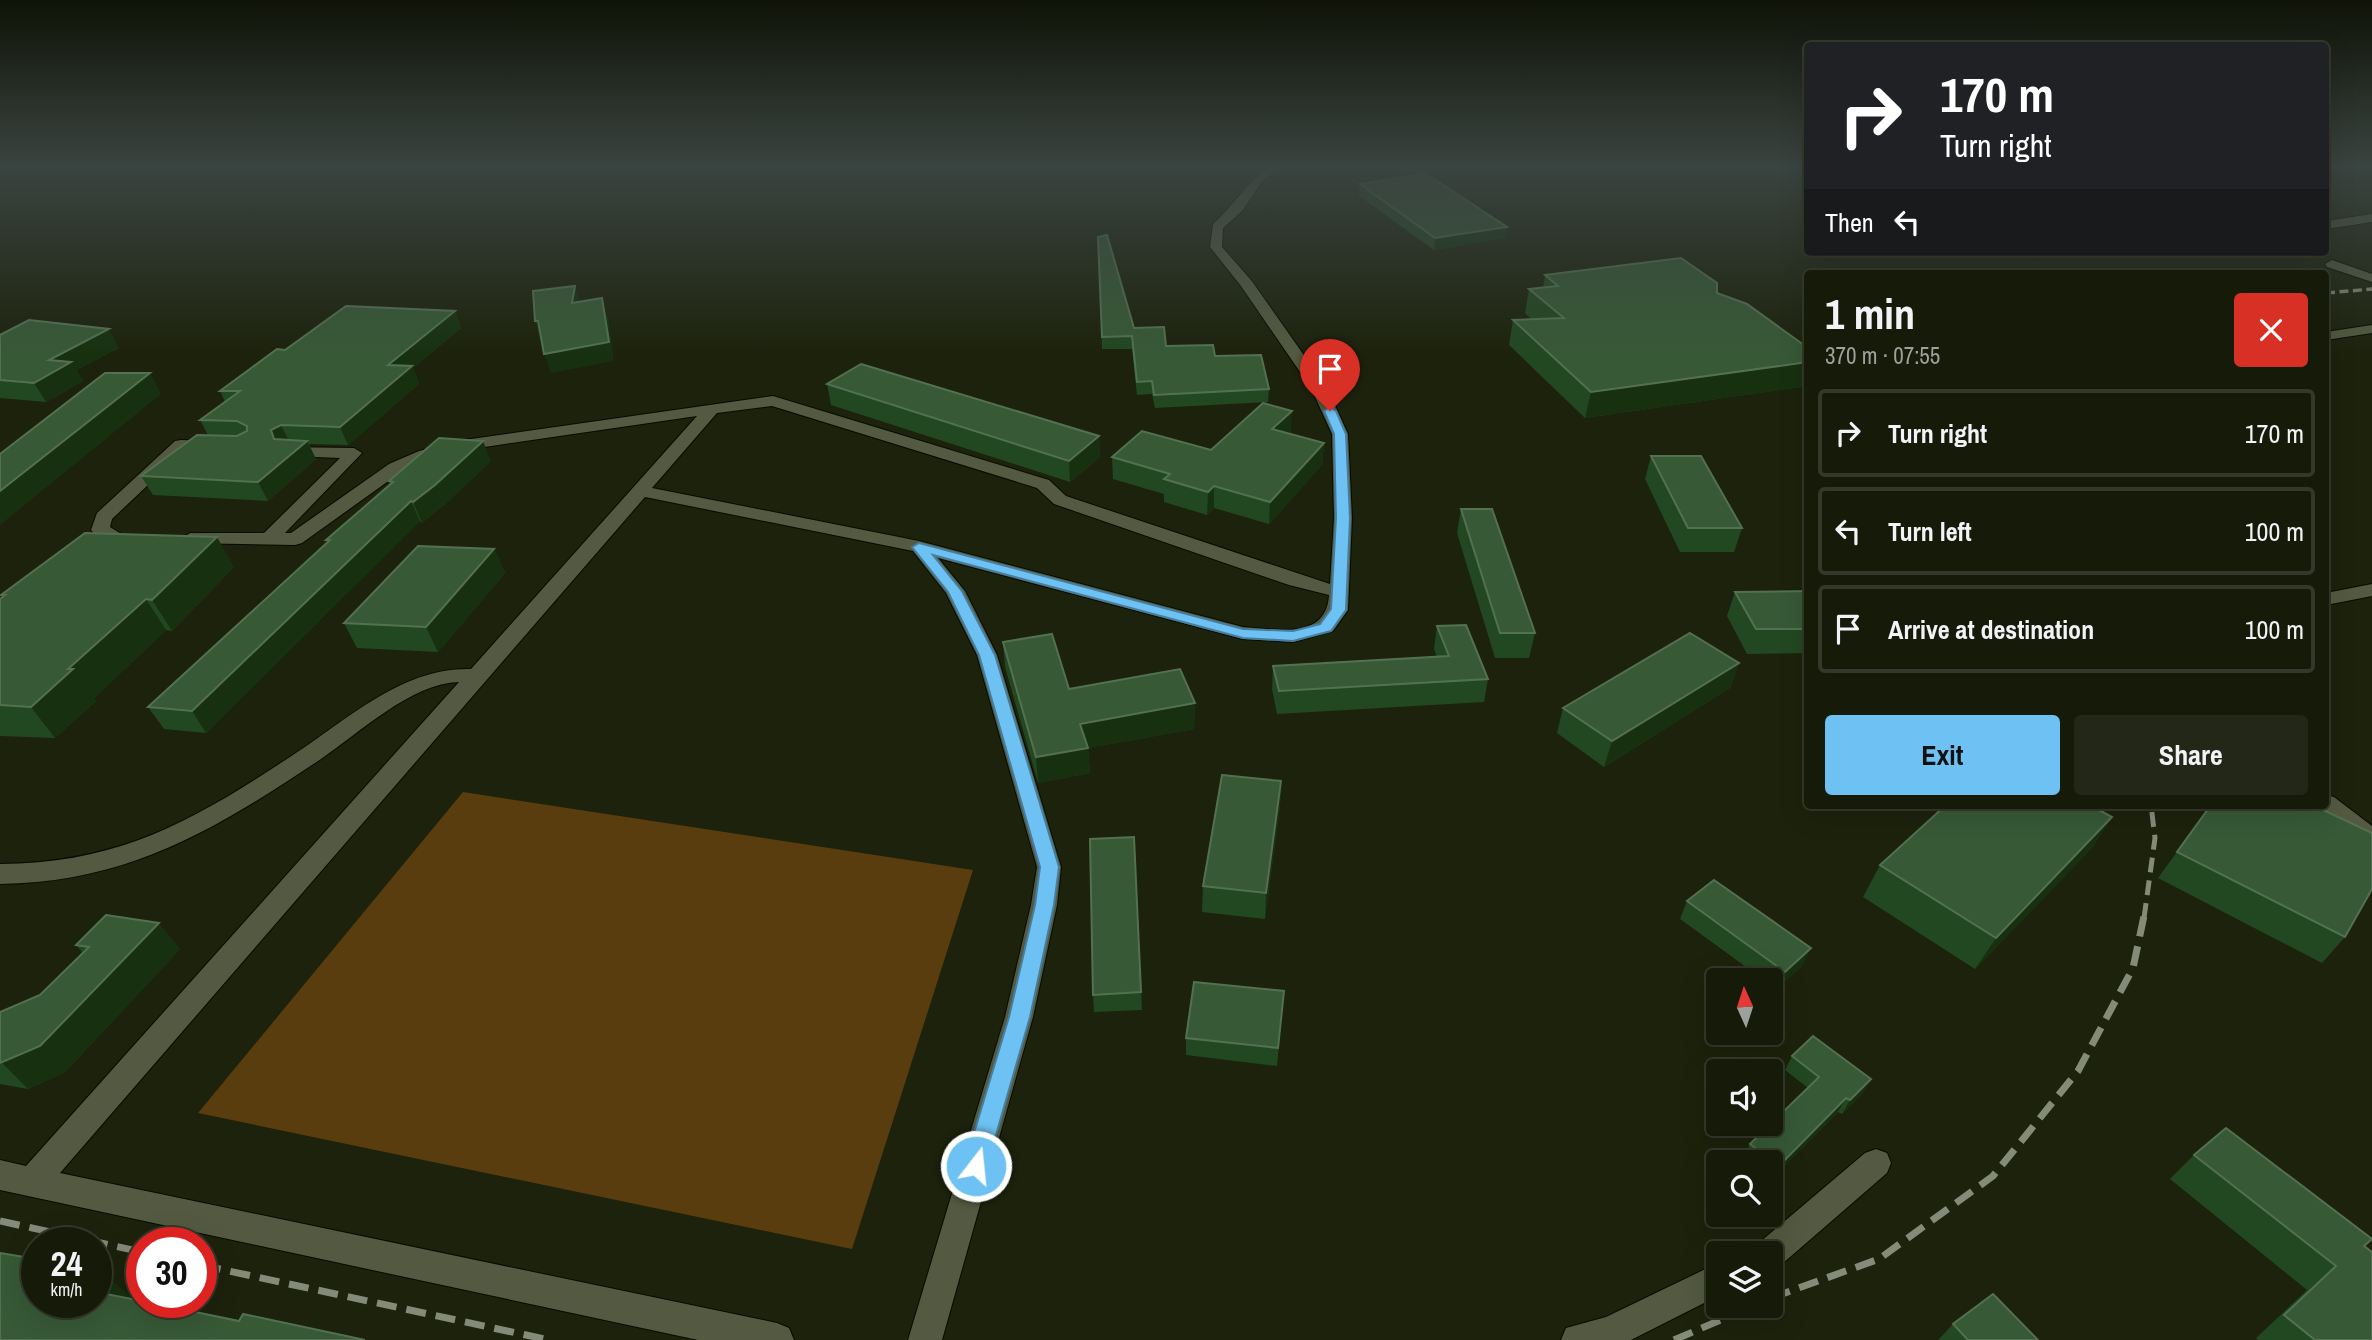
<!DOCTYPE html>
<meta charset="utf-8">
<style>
:root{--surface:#151a09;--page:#222717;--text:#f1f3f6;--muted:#9da19c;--line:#34382a;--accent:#6dc2f3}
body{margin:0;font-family:"Archivo Narrow",sans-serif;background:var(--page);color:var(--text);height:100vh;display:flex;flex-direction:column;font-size:26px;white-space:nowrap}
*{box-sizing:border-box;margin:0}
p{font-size:23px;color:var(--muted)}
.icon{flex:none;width:38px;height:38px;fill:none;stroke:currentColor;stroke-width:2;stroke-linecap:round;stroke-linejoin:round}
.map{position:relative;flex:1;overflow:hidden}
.side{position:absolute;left:1804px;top:270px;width:525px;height:539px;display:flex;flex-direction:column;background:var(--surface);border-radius:7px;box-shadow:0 7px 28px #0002,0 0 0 2px var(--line)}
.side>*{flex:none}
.guide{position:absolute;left:1804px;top:42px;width:525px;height:214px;border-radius:7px;box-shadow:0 7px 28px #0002,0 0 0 2px var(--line);background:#202124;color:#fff;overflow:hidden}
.needle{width:46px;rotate:357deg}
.tools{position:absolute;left:1706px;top:968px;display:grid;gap:14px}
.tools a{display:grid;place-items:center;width:77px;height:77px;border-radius:7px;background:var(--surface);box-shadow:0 7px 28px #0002,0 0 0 2px var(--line);font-size:35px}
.speed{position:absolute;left:21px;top:1227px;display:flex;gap:14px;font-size:35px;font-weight:700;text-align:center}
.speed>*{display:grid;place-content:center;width:91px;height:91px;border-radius:50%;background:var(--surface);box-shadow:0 7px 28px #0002,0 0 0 2px var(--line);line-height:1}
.speed small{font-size:18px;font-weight:400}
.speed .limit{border:10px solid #d22;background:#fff;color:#111}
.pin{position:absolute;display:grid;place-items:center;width:60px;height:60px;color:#fff;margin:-72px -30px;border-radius:50% 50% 50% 0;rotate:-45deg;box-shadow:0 0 7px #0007}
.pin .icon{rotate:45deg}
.me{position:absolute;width:77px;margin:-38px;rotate:16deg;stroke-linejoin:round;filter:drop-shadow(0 0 5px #0008)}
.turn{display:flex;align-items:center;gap:24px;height:147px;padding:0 21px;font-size:32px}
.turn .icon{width:91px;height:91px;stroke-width:2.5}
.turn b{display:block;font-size:49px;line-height:60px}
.then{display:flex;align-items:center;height:66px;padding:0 21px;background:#0003;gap:14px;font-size:26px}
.round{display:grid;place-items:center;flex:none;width:74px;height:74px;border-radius:7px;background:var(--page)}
.overview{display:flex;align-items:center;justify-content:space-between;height:119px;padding:0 21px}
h1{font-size:42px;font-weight:700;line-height:52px}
.button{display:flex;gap:14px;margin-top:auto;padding:14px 21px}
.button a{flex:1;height:80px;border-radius:7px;background:var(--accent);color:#111;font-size:28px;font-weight:700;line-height:80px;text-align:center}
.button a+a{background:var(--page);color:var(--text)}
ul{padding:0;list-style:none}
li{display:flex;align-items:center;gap:21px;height:88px;margin:0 14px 10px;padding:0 7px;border:4px solid var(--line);border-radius:7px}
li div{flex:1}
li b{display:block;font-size:26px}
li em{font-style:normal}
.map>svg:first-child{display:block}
.green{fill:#5a3d0e}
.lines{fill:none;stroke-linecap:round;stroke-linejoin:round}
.minor-casing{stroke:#070b00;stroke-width:2}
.minor{fill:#535a41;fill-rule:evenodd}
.rail-far2{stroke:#858b79;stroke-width:3.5;stroke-dasharray:9 4.5;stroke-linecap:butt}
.rail-far1{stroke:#858b79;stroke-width:5;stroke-dasharray:15 8;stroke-linecap:butt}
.rail{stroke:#858b79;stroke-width:7;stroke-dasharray:20 10;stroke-linecap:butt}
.wall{fill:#224821}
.shaded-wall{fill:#173110}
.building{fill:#375936;stroke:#537150;stroke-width:2}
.route{fill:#6dc2f3;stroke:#477e9e;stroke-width:2}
</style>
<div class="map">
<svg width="2372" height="1340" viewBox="0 0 2372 1340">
<rect width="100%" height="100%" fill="#1c220c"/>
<polygon class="green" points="463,792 973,870 852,1249 198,1113"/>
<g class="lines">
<defs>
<g id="minor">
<path d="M1266,168H1278L1261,183L1242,211L1223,228L1222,247L1251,280L1327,388L1348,434L1352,518L1348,610L1333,631L1293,642L1243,639L938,558L965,591L997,655L1061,867L1057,905L1033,1017L942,1340H908L1005,1017L1031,905L1037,867L977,655L946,593L913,551L645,497L60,1173L777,1323L789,1328L794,1340H698L0,1190V1160L26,1166L459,682C412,683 359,733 321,759C216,829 130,882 0,884V864C122,863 194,820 293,755C347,720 402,667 471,669L697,416L464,450L431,459L401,472L302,543L295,545L183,543L181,539L190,533H264L340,458L290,456L284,455L282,451L284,447L354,448L362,453L285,533H291L389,464L419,451L464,440L773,396L1049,480L1066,496L1330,584L1334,518L1332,434L1311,388L1241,286L1210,247L1213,224C1232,207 1246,185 1266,168ZM772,406L1037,488L1054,504L1289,585L1329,595C1326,641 1276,629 1243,627L919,541L652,488L717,413Z"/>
<polygon points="2372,214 2372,222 2326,229 2326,221"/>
<polygon points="2332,260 2372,274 2372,282 2327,267 2325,264"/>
<polygon points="2372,325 2372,333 2326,340 2326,332"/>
<path d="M181,440L210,441L218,446L210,451L185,450L112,519L110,527L128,538L126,542C115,545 98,539 91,530L97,513L175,441Z"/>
<polygon points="2372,584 2372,596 2326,605 2326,593"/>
<polygon points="2326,795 2334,797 2372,826 2372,848 2363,845 2318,809 2315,805 2326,805"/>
<polygon points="1876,1149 1887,1153 1891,1163 1887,1173 1782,1264 1771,1269 1771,1253 1755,1253 1760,1242 1865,1153"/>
<polygon points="1718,1263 1718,1296 1631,1340 1561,1340 1566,1328 1606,1317"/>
</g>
</defs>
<use href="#minor" class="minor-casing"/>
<use href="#minor" class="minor"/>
<polyline class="rail-far2" points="2326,293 2372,289"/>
<polyline class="rail-far1" points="2144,918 2155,838 2151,805"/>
<g class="rail">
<polyline points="0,1221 142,1252"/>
<polyline points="201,1265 549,1340"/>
<polyline points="1771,1298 1879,1259 1993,1176 2078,1071 2133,968 2144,916"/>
<polyline points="1674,1340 1753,1306"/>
</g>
</g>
<g class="wall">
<polygon points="1360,184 1505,238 1434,250 1359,196"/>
<polygon points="1098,237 1134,328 1166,346 1215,356 1269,389 1268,402 1155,408 1152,394 1137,395 1132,349 1102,349"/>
<polygon points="1545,275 1717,293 1808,348 1808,386 1585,418 1509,345 1513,320 1532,320 1525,313 1529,289 1543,288"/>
<polygon points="455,311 461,328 413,368 419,384 348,445 309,444 316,459 268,501 153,495 141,476 208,435 200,420 225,402 220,391 285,350"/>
<polygon points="0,335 119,348 76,370 83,381 46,402 0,398"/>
<polygon points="827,384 1099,436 1100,457 1070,482 831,405"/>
<polygon points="1291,432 1289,434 1324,443 1322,465 1269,524 1214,508 1207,515 1164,502 1164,494 1113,479 1112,457 1211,450"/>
<polygon points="1651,456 1742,528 1734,552 1680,552 1645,479"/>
<polygon points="491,461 444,505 422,523 420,521 206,733 164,729 148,707 327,542 326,540 390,484 389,481"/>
<polygon points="1461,509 1535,633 1529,658 1495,658 1457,533"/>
<polygon points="494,549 505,573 438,652 357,648 344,623"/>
<polygon points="234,567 172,631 166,630 94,698 96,701 55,738 0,736 0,599 3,597 1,595"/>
<polygon points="1808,591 1808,653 1747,654 1727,616 1735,592"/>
<polygon points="1437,626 1488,679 1484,702 1277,714 1272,689 1273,666 1437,657 1434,649"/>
<polygon points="1003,642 1069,689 1195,703 1194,729 1088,748 1090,773 1038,783 1005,667"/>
<polygon points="1739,663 1730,688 1604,767 1557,733 1563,708"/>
<polygon points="1281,781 1280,807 1265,919 1202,912 1203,886"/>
<polygon points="1926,805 2090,805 2112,817 2091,849 1975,969 1863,897 1880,865 1938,812"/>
<polygon points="2211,805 2345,937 2322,963 2158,878"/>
<polygon points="1134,837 1142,1010 1094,1012 1093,995"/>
<polygon points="1687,901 1802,966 1776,989 1771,985 1771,980 1764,980 1680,919"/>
<polygon points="76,945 180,949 65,1072 28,1089 0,1084 0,1012 40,995 83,953"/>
<polygon points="1284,991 1277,1066 1186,1055 1186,1038"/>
<polygon points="1792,1056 1863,1093 1842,1114 1838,1112 1771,1179 1771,1162 1748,1162 1743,1157 1750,1144 1808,1088 1785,1070"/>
<polygon points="2194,1155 2364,1246 2372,1340 2258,1340 2256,1338 2307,1290 2170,1179"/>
<polygon points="1953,1324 2038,1340 1940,1340 1939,1339"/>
</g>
<g class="shaded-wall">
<polygon points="1507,227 1505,238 1434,250 1435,238"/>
<polygon points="575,286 581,304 572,303"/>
<polygon points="602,298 608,317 614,361 551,373 544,354"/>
<polygon points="455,311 461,328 413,368 419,384 348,445 340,427 388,365"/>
<polygon points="535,321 538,321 545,339 541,340"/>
<polygon points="109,329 119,348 76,370 83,381 46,402 34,383 49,360"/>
<polygon points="1808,362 1808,386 1585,418 1591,392"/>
<polygon points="150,373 161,394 0,525 0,491"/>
<polygon points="1292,411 1291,432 1271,451 1272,429"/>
<polygon points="281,425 290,443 274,439 271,430"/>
<polygon points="1099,436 1100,457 1070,482 1069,461"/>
<polygon points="307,441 316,459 268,501 258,482"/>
<polygon points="483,441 491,461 444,505 422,523 413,502"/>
<polygon points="1324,443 1322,465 1269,524 1270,502"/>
<polygon points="1214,486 1214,508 1207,515 1208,492"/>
<polygon points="411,501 420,521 206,733 192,711"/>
<polygon points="217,537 234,567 172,631 152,600"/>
<polygon points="494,549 505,573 438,652 426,627"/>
<polygon points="146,599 166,630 94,698 96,701 55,738 31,707 68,669"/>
<polygon points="1739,663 1730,688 1604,767 1612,741"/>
<polygon points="1195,703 1194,729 1088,748 1090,773 1038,783 1036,757 1080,724"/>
<polygon points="1281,781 1280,807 1265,919 1266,893"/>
<polygon points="2112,817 2091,849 1975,969 1996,938"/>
<polygon points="159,923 180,949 65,1072 28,1089 2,1063"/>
<polygon points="1811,948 1802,966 1776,989 1785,972"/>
<polygon points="1871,1079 1863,1093 1842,1114 1850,1100"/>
<polygon points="1846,1098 1838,1112 1771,1179 1778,1167"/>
<polygon points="99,1269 130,1296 115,1315 96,1300 96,1272"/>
</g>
<g class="building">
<polygon points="1425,173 1507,227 1435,238 1360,184"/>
<polygon points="1107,235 1134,328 1164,327 1166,346 1213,345 1215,356 1261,355 1269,389 1154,395 1152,381 1137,382 1132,336 1102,337 1098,237"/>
<polygon points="1681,258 1717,283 1717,293 1747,304 1808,348 1808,362 1591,392 1513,320 1564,318 1529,289 1558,286 1545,275"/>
<polygon points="575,286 572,303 602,298 609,342 544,354 538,321 535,321 533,291"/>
<polygon points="346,306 455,311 388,365 412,366 340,427 281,425 271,430 274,439 307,441 258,482 141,476 197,435 237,436 247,431 247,426 237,421 200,420 240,391 220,391 277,349 285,350"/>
<polygon points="29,320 109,329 49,360 71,362 34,383 0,380 0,335"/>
<polygon points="861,364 1099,436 1069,461 827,384"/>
<polygon points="105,373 150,373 0,491 0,454"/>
<polygon points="1263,403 1292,411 1272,429 1324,443 1270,502 1214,486 1208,492 1164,479 1170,474 1112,457 1142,431 1211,450"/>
<polygon points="439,438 483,441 435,485 413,502 411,501 192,711 148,707 330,540 326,540 393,482 389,481"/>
<polygon points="1651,456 1701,456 1742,528 1688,528"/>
<polygon points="1461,509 1492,509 1535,633 1500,633"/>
<polygon points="85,533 217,537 152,600 146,599 68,669 73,669 31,707 0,705 0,599 5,595 1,595"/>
<polygon points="418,546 494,549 426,627 344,623"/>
<polygon points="1808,591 1808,629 1756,629 1735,592"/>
<polygon points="1466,625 1488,679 1279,691 1273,666 1449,656 1437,626"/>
<polygon points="1690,633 1739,663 1612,741 1563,708"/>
<polygon points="1052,634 1069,689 1180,669 1195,703 1080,724 1088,748 1036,757 1003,642"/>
<polygon points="1222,775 1281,781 1266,893 1203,886"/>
<polygon points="1946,805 2090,805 2112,817 1996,938 1880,865"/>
<polygon points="2211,805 2313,805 2372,833 2372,889 2345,937 2177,852"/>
<polygon points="1134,837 1141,992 1093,995 1090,839"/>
<polygon points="1714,880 1811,948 1785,972 1687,901"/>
<polygon points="106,915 159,923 40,1046 0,1063 0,1012 40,995 89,947 76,945"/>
<polygon points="1194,982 1284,991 1278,1048 1186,1038"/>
<polygon points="1813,1036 1871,1079 1850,1100 1846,1098 1778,1167 1750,1144 1819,1077 1792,1056"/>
<polygon points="2226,1128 2372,1239 2364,1246 2372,1252 2372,1340 2315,1340 2284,1315 2336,1266 2194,1155"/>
<polygon points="0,1253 37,1259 37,1302 96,1302 96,1292 142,1301 142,1302 147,1302 239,1321 243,1314 365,1340 0,1340"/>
<polygon points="1993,1294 2038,1340 1968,1340 1953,1324"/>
</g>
<linearGradient id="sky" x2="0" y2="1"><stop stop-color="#0f1307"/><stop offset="0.47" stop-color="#3a4440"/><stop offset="1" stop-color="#3a4440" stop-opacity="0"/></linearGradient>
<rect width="2372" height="355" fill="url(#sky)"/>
<polygon class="route" points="1330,407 1336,411 1346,434 1350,518 1346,610 1331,631 1293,641 1243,638 933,555 962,591 995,655 1059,867 1054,905 1030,1017 987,1166 984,1174 976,1177 967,1174 964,1166 1009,1017 1035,905 1040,867 979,655 948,592 912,547 919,543 1243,629 1293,631 1320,624 1331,609 1336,518 1334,434 1324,411"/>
</svg>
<div class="tools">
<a><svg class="needle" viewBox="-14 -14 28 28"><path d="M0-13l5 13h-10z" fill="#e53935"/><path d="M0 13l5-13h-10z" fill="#9da19c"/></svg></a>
<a><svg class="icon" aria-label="sound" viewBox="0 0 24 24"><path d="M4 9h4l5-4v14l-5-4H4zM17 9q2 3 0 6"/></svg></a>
<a><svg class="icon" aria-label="search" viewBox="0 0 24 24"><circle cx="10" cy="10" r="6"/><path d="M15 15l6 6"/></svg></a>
<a><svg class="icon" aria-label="layers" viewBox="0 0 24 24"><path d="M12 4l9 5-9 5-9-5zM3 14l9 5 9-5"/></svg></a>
</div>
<div class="speed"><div>24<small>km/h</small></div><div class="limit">30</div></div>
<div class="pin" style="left:1330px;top:411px;background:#d93025"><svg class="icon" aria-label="arrive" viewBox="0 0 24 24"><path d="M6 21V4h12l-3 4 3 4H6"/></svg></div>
<svg class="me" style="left:976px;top:1166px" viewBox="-20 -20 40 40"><circle r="17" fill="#6dc2f3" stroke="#fff" stroke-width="3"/><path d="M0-11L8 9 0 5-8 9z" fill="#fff"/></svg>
<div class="guide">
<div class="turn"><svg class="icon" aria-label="right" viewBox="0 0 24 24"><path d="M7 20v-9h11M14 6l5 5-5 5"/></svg><div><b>170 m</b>Turn right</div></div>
<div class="then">Then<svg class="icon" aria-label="left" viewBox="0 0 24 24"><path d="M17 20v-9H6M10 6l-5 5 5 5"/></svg></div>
</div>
<section class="side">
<div class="overview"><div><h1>1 min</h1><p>370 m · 07:55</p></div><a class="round" style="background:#d93025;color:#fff"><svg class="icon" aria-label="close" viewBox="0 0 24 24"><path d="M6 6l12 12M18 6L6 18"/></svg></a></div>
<ul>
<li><svg class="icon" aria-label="right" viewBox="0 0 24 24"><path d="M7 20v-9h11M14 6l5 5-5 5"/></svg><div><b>Turn right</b></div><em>170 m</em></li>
<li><svg class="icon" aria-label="left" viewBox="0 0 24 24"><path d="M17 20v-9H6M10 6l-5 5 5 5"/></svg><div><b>Turn left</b></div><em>100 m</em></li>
<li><svg class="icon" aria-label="arrive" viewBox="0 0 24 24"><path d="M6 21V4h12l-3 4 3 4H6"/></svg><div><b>Arrive at destination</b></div><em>100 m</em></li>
</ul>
<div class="button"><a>Exit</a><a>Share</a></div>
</section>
</div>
